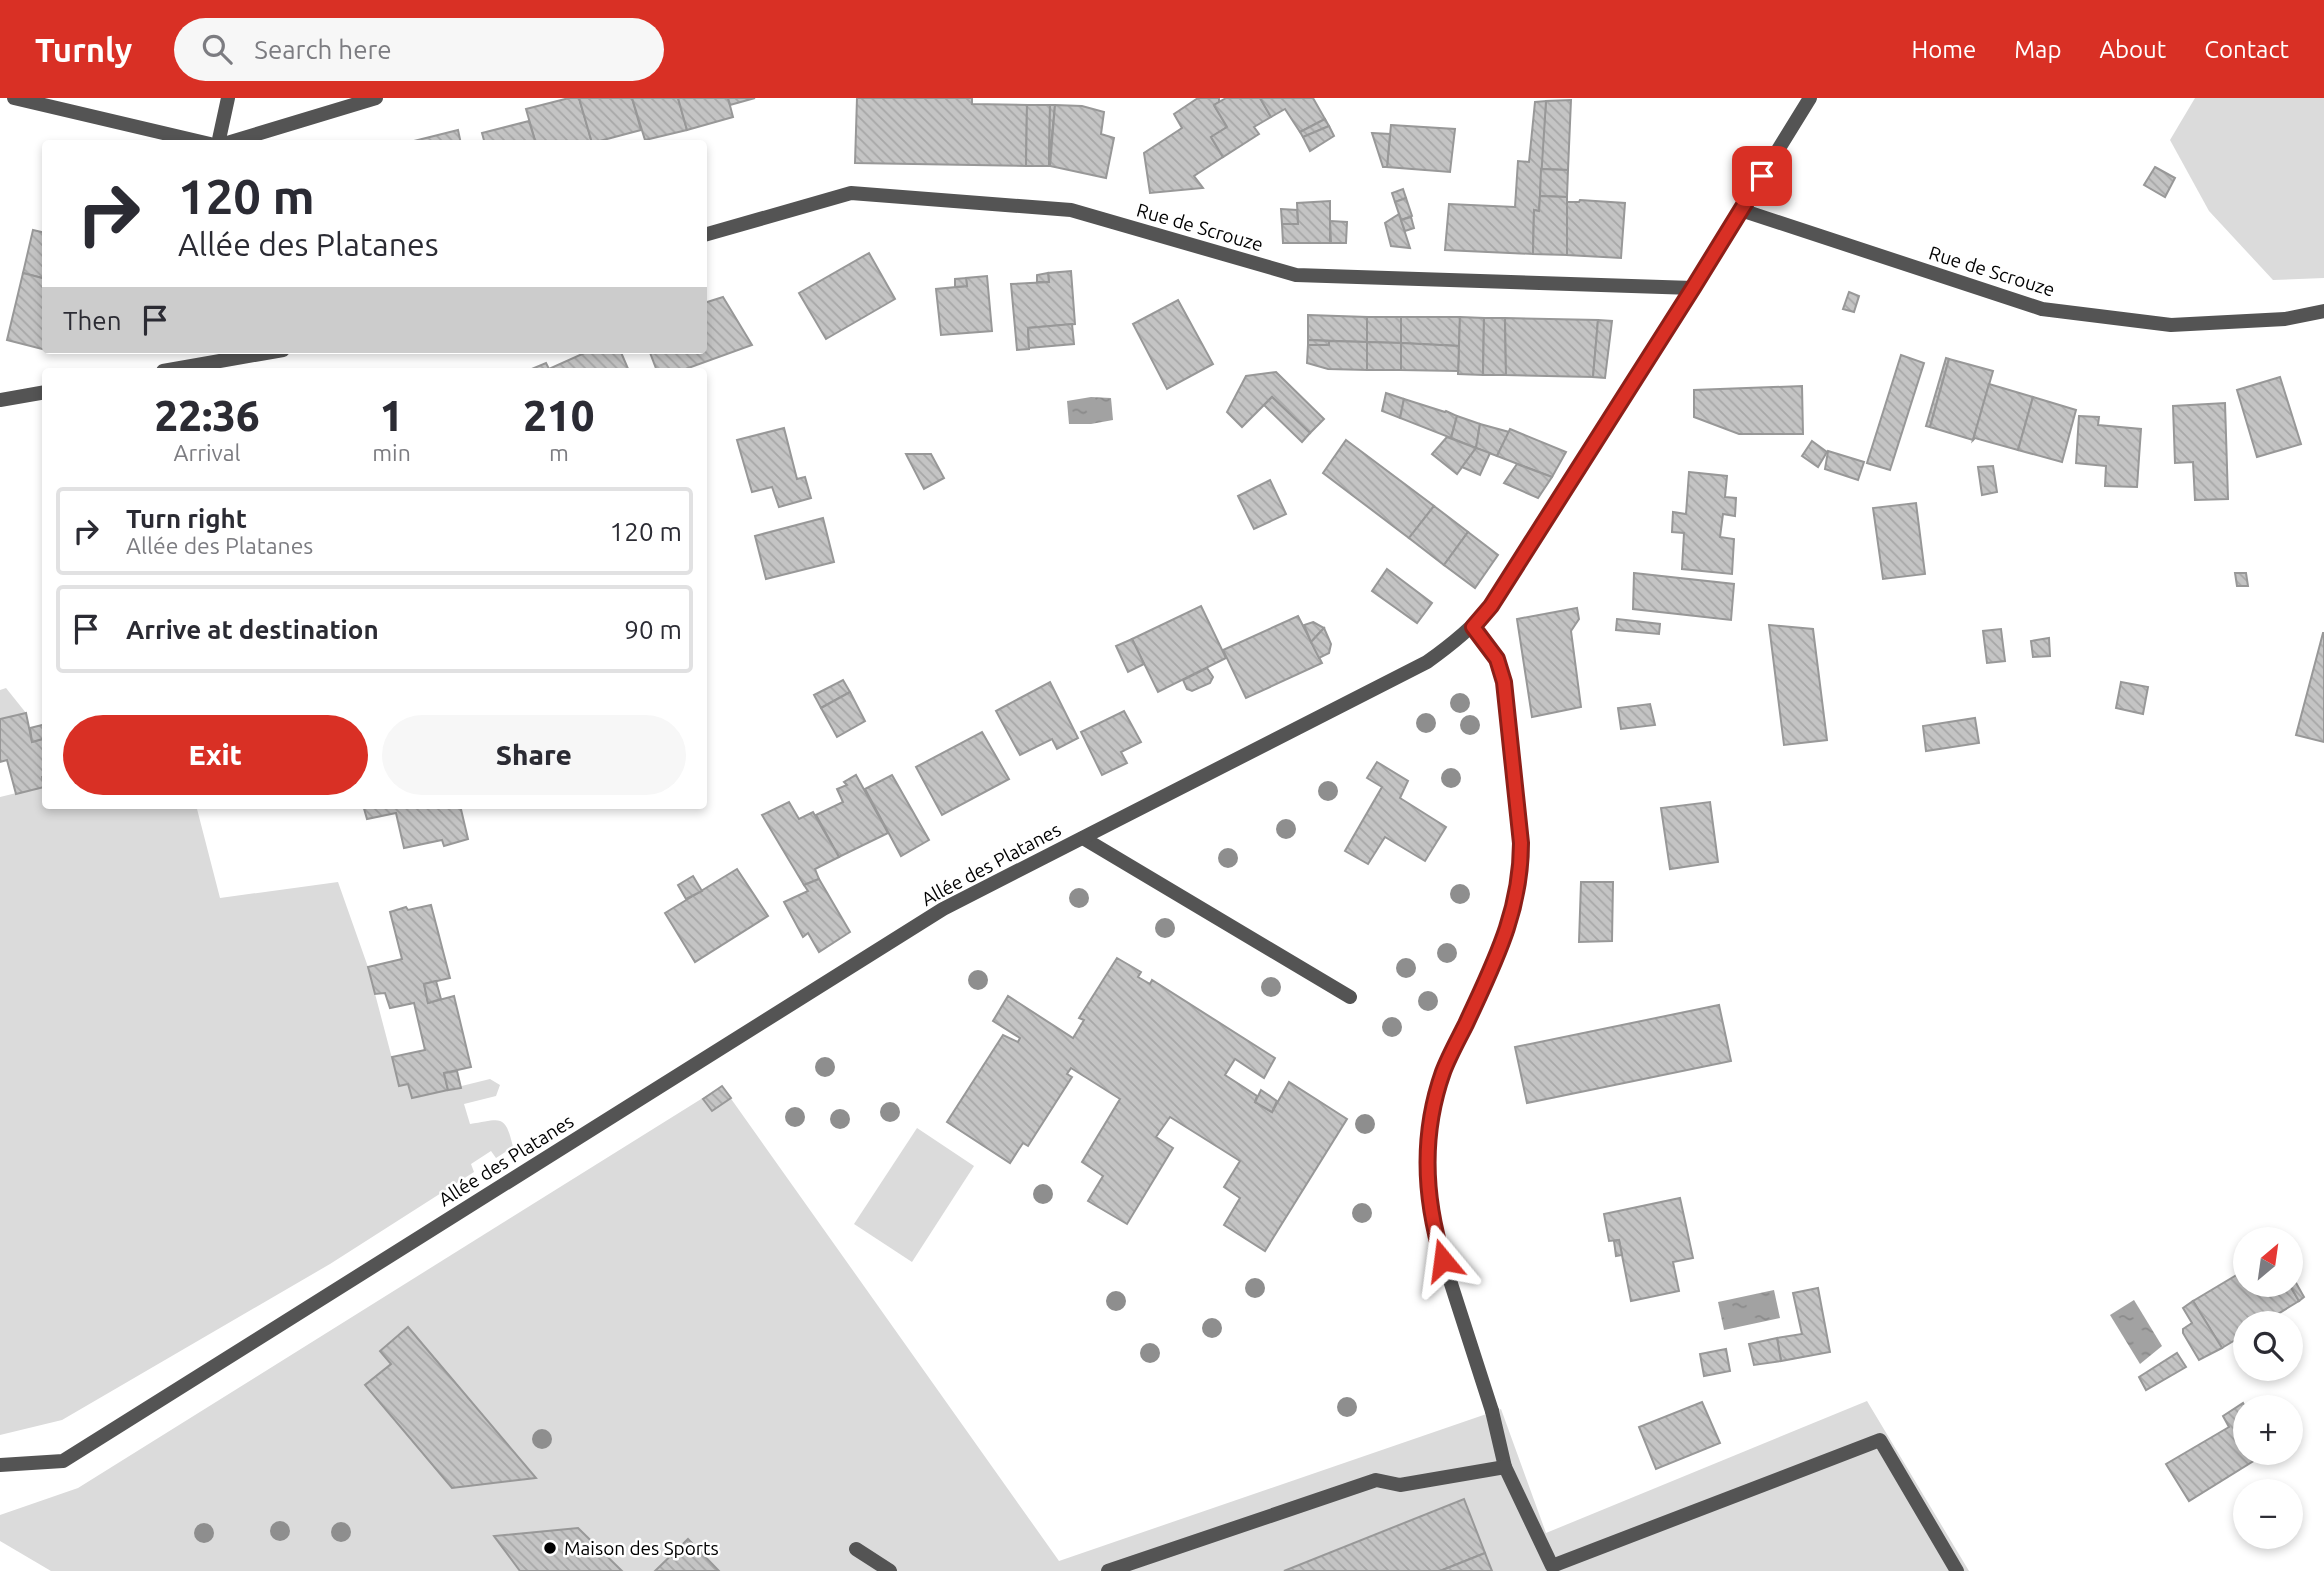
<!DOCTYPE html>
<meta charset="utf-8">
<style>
:root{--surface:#fff;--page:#f7f7f7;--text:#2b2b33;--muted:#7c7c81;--line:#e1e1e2;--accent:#d93025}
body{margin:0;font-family:Ubuntu,sans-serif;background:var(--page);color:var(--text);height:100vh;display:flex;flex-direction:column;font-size:26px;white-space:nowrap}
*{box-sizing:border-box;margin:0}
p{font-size:23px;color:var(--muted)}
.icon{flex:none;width:38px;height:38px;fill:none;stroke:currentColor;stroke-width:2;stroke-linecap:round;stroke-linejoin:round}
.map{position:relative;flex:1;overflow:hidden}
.panel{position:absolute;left:42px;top:270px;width:665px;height:441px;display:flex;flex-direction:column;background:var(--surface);border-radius:7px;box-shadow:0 4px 10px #0003}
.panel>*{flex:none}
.hud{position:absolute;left:42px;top:42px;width:665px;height:214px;border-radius:7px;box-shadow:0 4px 10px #0003;background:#fff;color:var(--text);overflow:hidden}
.needle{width:46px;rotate:29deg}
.controls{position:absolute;left:2233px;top:1129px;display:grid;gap:14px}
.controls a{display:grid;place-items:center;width:70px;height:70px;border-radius:50%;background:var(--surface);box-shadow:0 4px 10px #0003;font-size:35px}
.pin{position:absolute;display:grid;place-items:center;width:60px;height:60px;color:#fff;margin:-30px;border-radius:14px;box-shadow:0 4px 10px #0006}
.me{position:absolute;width:77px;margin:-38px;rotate:344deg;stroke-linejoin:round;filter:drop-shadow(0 0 5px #0008)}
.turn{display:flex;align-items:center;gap:24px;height:147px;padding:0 21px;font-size:32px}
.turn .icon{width:91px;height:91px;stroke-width:2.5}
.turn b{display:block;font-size:49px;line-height:60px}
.then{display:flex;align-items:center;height:66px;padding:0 21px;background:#0003;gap:14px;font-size:26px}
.eta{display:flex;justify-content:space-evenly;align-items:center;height:119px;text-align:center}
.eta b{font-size:42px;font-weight:800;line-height:49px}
.button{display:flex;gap:14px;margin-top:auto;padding:14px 21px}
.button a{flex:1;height:80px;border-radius:42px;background:var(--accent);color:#fff;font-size:28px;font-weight:800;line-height:80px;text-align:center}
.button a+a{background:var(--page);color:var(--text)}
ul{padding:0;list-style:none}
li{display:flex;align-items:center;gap:21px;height:88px;margin:0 14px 10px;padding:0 7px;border:4px solid var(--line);border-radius:7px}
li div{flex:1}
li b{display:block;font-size:26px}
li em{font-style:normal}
header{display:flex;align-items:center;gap:42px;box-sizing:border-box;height:98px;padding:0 35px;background:var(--accent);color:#fff}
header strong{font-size:33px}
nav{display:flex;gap:38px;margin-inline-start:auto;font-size:24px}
.search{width:490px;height:63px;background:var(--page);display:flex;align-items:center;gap:18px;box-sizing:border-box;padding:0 24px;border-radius:38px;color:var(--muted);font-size:26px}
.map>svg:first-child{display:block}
.grass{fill:#dbdbdb}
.water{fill:url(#water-ripples)}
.building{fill:url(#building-back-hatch);stroke:#989898;stroke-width:2}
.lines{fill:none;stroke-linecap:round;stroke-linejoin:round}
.lane{stroke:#545454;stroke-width:14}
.street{stroke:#545454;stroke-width:14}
.tree{fill:#8e8e8e}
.route-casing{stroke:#8d1f18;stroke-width:18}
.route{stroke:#d93025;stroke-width:12}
.poi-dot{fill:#000;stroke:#fff;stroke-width:2.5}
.labels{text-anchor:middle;stroke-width:5;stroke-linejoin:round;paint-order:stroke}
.street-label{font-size:19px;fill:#000;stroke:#fff}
.poi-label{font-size:19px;fill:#000;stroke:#fff;text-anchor:start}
</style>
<header>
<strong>Turnly</strong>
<div class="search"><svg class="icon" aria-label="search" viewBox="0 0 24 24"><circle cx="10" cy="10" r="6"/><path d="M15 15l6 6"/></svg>Search here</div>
<nav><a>Home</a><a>Map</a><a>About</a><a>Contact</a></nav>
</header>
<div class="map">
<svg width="2324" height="1473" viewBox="0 0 2324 1473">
<defs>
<pattern id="water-ripples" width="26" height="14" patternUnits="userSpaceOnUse" patternTransform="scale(1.75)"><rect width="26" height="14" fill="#a2a2a2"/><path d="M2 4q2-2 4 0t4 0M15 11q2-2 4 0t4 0" fill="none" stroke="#8a8a8a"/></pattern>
<pattern id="building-back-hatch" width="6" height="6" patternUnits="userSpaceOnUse" patternTransform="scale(1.75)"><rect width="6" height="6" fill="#c4c4c4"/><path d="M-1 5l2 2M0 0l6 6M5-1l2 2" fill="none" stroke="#a7a7a7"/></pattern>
</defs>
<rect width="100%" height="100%" fill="#fff"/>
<g class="grass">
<polygon points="2195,0 2324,0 2324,180 2273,182 2209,113 2170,42"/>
<polygon points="6,590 26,615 0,621 0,592"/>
<path d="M45,688L46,707H196L220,800L338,784L368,869L399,987L408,986L413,1000L490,981L500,987L496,998L464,1006L470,1026C500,1022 505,1014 513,1049L496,1060L491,1053L471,1066L474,1074L330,1166L62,1322L0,1337V699Z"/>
<polygon points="722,988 1059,1463 1501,1311 1546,1435 1867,1303 1969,1473 51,1473 0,1443 0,1417 78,1390"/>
<polygon points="917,1030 974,1068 912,1164 854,1126"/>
</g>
<g class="water">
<polygon points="1091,299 1111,300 1113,322 1091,326 1069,326 1067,303"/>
<polygon points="1774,1192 1780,1220 1724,1232 1718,1204"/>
<polygon points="2134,1202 2162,1248 2140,1266 2110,1217"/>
</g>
<g class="building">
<polygon points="569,0 579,0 592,45 536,46 526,11"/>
<polygon points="579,0 632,0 641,32 592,45"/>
<polygon points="632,0 678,0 687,32 645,42"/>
<polygon points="678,0 728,0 733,19 687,32"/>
<polygon points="728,0 755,0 730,7"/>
<polygon points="857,0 972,0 972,6 1027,7 1026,68 855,65"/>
<polygon points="1198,0 1219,0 1219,4 1214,7 1227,29 1211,39 1223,59 1194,78 1203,90 1150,95 1144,55 1182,30 1174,16"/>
<polygon points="1226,0 1260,0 1271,19 1254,29 1259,36 1223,59 1211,39 1227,29 1214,7"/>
<polygon points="1260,0 1313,0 1325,21 1300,34 1285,11 1271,19"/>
<polygon points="1571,2 1568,72 1541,71 1546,3"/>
<polygon points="1546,3 1539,113 1534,112 1533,156 1445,152 1449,106 1515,109 1518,63 1529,64 1535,4"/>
<polygon points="1027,7 1050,7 1049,68 1026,68"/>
<polygon points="1050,7 1055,7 1049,68"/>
<polygon points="1055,7 1082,8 1104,14 1101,36 1114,40 1106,80 1050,68"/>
<polygon points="1325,21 1329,28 1303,39 1300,34"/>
<polygon points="529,23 536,46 485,46 482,35"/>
<polygon points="1391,27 1455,31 1450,74 1387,69"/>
<polygon points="1329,28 1334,38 1310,53 1303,39"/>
<polygon points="458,32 461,46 415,46 414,43"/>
<polygon points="1372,35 1390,36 1387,69 1383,69"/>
<polygon points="2155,69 2175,80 2165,99 2144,87"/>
<polygon points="1541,71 1568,72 1567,99 1540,98"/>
<polygon points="1403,91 1406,100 1395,104 1392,95"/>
<polygon points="1540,98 1567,99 1567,157 1533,156 1534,112 1539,113"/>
<polygon points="1406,100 1412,118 1401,122 1395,104"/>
<polygon points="1580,102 1625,105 1621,160 1567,157 1567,104 1579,104"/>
<polygon points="1330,103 1330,145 1283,145 1282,126 1298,126 1297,105"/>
<polygon points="1281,111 1297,112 1298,126 1282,126"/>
<polygon points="1399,116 1401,122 1410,150 1391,148 1385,125"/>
<polygon points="1411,119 1414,130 1405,133 1401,122"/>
<polygon points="1330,123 1347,124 1346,145 1331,145"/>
<polygon points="33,132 46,135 46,181 23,175"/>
<polygon points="869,155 895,201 826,241 799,195"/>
<polygon points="1071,173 1075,226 1028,230 1029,251 1017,252 1011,186 1049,184 1048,175"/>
<polygon points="23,175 46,181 46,252 7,242"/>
<polygon points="1048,175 1049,184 1037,184 1037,177"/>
<polygon points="987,178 992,233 941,237 936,191 967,188 966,180"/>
<polygon points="966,180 967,188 955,189 955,181"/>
<polygon points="1849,194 1859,198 1854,214 1843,211"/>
<polygon points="723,199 752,247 680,273 657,273 649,252 704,252 704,205"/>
<polygon points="1178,202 1213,266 1167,291 1133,226"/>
<polygon points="1308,217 1367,219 1367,244 1308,242"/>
<polygon points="1367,219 1401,219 1401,245 1367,244"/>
<polygon points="1401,219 1460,219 1459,248 1401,245"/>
<polygon points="1460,219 1484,220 1483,277 1458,276"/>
<polygon points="1484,220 1505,220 1506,277 1483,277"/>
<polygon points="1505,220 1598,222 1593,279 1506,277"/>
<polygon points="1598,222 1612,223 1605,280 1593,279"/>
<polygon points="1072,226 1074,246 1029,250 1028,230"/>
<polygon points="1308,242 1329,243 1329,247 1308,247"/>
<polygon points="1329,243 1367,244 1367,272 1328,271 1307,265 1308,247 1329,247"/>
<polygon points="1367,244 1401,245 1401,272 1367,272"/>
<polygon points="1401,245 1459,248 1458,273 1401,272"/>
<polygon points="591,252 620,252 629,273 527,273 546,265 549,271"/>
<polygon points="1901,257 1924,265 1890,372 1867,365"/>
<polygon points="1946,260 1949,261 1930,329 1926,328"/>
<polygon points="1949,261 1993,273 1973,342 1930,329"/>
<polygon points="1276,274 1324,321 1310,335 1272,299 1242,329 1227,314 1246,278"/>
<polygon points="2280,279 2301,346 2257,359 2237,292"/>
<polygon points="1989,286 2033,299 2018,352 1975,340 1973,342"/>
<polygon points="1802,288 1803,336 1739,336 1694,319 1694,292"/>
<polygon points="1386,295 1404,301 1400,320 1382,313"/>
<polygon points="1272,299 1310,335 1302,344 1264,307"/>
<polygon points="2033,299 2076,312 2062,364 2018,352"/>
<polygon points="1404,301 1445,314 1446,313 1457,318 1451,340 1400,320"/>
<polygon points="2225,305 2228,401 2195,402 2193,364 2175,365 2173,308"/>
<polygon points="1457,318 1480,326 1476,350 1451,340"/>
<polygon points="2079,318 2099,319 2098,327 2141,331 2137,389 2105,388 2106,368 2076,365"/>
<polygon points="1480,326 1509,334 1497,358 1476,350"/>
<polygon points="784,330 797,381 805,379 811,400 779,409 772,389 752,394 737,342"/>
<polygon points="1510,331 1566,354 1552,379 1497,358"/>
<polygon points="1447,339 1476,350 1457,376 1432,356"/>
<polygon points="1346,342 1434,408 1409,440 1323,375"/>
<polygon points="1812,343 1827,354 1818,369 1802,358"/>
<polygon points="1476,350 1490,355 1480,377 1462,369"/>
<polygon points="1828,353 1864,364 1858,382 1825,371"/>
<polygon points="906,356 931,356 944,380 924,391"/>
<polygon points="1517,366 1552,379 1538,400 1504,385"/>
<polygon points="1993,368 1997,394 1982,397 1978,369"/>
<polygon points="1689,374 1727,378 1725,399 1736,400 1735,418 1723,416 1720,439 1734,441 1732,476 1682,471 1684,435 1672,434 1673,414 1686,416"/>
<polygon points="1270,382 1286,416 1254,431 1238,398"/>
<polygon points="1916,405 1925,476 1883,481 1873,410"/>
<polygon points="1434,408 1468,434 1444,467 1409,440"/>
<polygon points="823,420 834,464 766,481 755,438"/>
<polygon points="1468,434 1498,457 1475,490 1444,467"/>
<polygon points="1387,471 1432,505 1417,525 1372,493"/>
<polygon points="1634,475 1734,486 1731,522 1633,511"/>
<polygon points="2235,475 2246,475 2248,488 2237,488"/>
<polygon points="1201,508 1226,560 1158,594 1132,541"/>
<polygon points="1577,510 1579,521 1571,533 1581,609 1532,619 1517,521"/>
<polygon points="1298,518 1322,565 1246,600 1223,552"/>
<polygon points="1617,521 1660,526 1659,536 1616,532"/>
<polygon points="1313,524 1324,530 1311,544 1304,527"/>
<polygon points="1769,527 1813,531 1827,642 1784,647"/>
<polygon points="1324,530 1331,546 1329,555 1319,560 1311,544"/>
<polygon points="2001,531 2005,563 1987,565 1983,533"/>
<polygon points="2323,535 2324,535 2324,644 2296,637"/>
<polygon points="2049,540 2050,558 2033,559 2031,543"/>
<polygon points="1132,541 1144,566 1128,574 1116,548"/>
<polygon points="1207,570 1213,579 1210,585 1192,593 1187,591 1183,582"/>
<polygon points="843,582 850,594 821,610 814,597"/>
<polygon points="1050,584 1078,640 1057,651 1052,641 1020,657 996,613"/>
<polygon points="2121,584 2148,589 2143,616 2116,610"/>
<polygon points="850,594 865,623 837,639 821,610"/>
<polygon points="1650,606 1655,627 1621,631 1618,610"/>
<polygon points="1124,613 1141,644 1121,654 1127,665 1102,677 1081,634"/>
<polygon points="26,615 32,644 46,640 46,678 42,679 44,689 16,696 7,662 0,664 0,621"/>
<polygon points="1975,620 1979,645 1926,653 1923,628"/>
<polygon points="46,626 46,640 32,644 30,630"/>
<polygon points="982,634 1009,681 942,717 916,669"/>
<polygon points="1377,664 1408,683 1400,700 1446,729 1425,763 1385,739 1368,766 1345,753 1382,689 1367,680"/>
<polygon points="856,677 888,735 839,759 816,717 843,704 837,691 847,687 844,684"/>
<polygon points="892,677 929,742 901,758 865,691"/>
<polygon points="789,704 799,721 813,714 839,759 815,771 819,781 804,787 762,717"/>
<polygon points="1710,704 1718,764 1670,771 1661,710"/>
<polygon points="363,707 460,707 468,741 444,748 442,742 404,750 396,715 367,721"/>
<polygon points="737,771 768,818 695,864 665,815"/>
<polygon points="693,778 702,793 686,801 678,787"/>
<polygon points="819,781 850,834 819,854 808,835 803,839 784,804 808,793 804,787"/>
<polygon points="1581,784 1613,784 1612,843 1579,844"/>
<polygon points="431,807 450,880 424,886 428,905 454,898 471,969 444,975 448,992 412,1000 408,986 399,988 392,959 425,952 414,905 390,910 385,895 375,896 368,869 402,861 390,814 406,809 408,812"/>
<polygon points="1117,860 1141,874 1138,879 1150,886 1152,882 1275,960 1264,980 1235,961 1225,977 1257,998 1255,1004 1272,1014 1289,984 1347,1021 1265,1153 1224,1127 1240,1100 1224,1089 1240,1063 1170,1019 1156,1039 1173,1050 1127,1126 1088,1103 1103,1078 1082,1064 1120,1001 1071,970 1067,976 1072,979 1028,1048 1023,1045 1010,1065 947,1024 1003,937 1018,944 1020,940 993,923 1008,898 1073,940 1084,922 1079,920"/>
<polygon points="436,883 441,901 428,905 424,886"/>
<polygon points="1719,907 1731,963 1527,1005 1515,949"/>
<polygon points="457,973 461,990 448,992 444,975"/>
<polygon points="722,988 731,1000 712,1013 703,1001"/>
<polygon points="1261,992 1277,1003 1272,1014 1255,1004"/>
<polygon points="1680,1100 1693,1160 1673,1164 1679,1193 1631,1203 1619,1142 1609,1143 1604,1116"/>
<polygon points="1619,1142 1622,1157 1616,1158 1614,1143"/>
<polygon points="2245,1172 2245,1186 2289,1186 2299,1203 2263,1225 2245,1225 2245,1236 2222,1250 2193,1203"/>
<polygon points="2291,1176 2304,1199 2299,1203 2289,1186 2291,1186"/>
<polygon points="1818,1190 1830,1254 1781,1263 1777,1240 1802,1236 1793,1195"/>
<polygon points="2193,1203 2222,1250 2199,1262 2183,1235 2183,1231 2192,1225 2183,1210"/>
<polygon points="408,1229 536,1380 452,1390 365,1287 391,1266 380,1253"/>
<polygon points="1777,1240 1781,1263 1754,1267 1749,1246"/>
<polygon points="1726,1251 1730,1273 1704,1278 1700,1256"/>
<polygon points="2177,1255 2186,1269 2146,1292 2139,1279"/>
<polygon points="1702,1304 1720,1345 1656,1371 1639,1329"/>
<polygon points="2243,1305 2245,1309 2245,1354 2268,1354 2189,1403 2166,1366 2229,1329 2223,1318"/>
<polygon points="1464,1401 1485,1455 1440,1473 1284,1473"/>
<polygon points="578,1430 622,1473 520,1473 494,1438"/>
<polygon points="688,1441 719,1473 655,1473"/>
<polygon points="1485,1455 1492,1473 1440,1473"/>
</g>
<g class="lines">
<g class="lane">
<polyline points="1083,740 1350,899"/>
<polyline points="1492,1313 1505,1369"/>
<polyline points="856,1451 890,1473"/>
<polyline points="1108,1473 1376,1382 1400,1387 1505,1369 1552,1468 1880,1342 1957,1473"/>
</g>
<g class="street">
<polyline points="14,0 210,46"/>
<polyline points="218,46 228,0"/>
<polyline points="224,46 376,0"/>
<polyline points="1741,112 2042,211 2171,227 2285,221 2324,213"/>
<polyline points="704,137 851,95 1071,112 1296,177 1693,190"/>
<polyline points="163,273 283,252"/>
<polyline points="0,302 46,294"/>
<polyline points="1473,529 1497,561 1504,584 1521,745 1521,768 1515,805 1507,834 1443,973 1431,1018 1426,1054 1428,1095 1435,1136 1492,1313"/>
<path d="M0,1367L63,1363L943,811L1427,564C1451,547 1472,530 1491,508L1693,190L1810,0"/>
</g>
</g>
<g class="tree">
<circle cx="1460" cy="605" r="10"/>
<circle cx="1426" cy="625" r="10"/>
<circle cx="1470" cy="627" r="10"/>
<circle cx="1451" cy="680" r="10"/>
<circle cx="1328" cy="693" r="10"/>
<circle cx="1286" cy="731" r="10"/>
<circle cx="1228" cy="760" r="10"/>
<circle cx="1460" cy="796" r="10"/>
<circle cx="1079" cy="800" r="10"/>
<circle cx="1165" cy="830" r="10"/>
<circle cx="1447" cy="855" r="10"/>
<circle cx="1406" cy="870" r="10"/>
<circle cx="978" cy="882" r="10"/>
<circle cx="1271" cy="889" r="10"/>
<circle cx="1428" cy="903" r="10"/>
<circle cx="1392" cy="929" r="10"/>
<circle cx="825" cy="969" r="10"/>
<circle cx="890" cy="1014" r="10"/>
<circle cx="795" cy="1019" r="10"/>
<circle cx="840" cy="1021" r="10"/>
<circle cx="1365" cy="1026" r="10"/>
<circle cx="1043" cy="1096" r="10"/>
<circle cx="1362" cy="1115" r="10"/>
<circle cx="1255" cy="1190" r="10"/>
<circle cx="1116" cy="1203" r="10"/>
<circle cx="1212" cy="1230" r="10"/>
<circle cx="1150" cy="1255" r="10"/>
<circle cx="1347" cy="1309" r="10"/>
<circle cx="542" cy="1341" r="10"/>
<circle cx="280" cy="1433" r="10"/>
<circle cx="341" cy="1434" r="10"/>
<circle cx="204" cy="1435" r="10"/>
</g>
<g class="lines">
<defs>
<path id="route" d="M1443,1162C1424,1100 1421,1036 1443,974C1449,958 1458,942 1466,926C1494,865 1521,814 1521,745L1504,584L1497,561L1473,529L1491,508L1693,190L1762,78"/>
</defs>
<use href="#route" class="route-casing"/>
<use href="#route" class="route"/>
</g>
<circle class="poi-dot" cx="550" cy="1450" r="7"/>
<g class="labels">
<g class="street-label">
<text transform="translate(1200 129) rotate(16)" y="7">Rue de Scrouze</text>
<text transform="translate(1992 173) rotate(17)" y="7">Rue de Scrouze</text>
<text transform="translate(991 766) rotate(-28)" y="7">Allée des Platanes</text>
<text transform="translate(506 1062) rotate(-32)" y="7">Allée des Platanes</text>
</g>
<g class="poi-label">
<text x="564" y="1457">Maison des Sports</text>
</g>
</g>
</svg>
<div class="controls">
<a><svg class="needle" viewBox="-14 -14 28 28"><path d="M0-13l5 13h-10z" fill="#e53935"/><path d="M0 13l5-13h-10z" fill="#7c7c81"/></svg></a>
<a><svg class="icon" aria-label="search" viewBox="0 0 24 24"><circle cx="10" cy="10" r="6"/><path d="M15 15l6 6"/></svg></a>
<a>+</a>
<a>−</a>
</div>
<div class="pin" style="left:1762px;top:78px;background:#d93025"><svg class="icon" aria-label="arrive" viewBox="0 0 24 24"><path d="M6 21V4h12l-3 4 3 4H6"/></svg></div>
<svg class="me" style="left:1443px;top:1162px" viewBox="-20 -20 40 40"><path d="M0-17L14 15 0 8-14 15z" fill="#d93025" stroke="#fff" stroke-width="4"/></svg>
<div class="hud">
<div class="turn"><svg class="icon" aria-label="right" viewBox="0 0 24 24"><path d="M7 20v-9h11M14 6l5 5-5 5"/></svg><div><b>120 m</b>Allée des Platanes</div></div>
<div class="then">Then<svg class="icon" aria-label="arrive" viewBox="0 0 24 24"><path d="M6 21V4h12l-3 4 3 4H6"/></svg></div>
</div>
<section class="panel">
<div class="eta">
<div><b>22:36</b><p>Arrival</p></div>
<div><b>1</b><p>min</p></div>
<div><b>210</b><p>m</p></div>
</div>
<ul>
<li><svg class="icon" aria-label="right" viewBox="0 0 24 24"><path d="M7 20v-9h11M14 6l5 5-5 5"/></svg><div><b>Turn right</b><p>Allée des Platanes</p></div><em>120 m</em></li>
<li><svg class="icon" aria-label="arrive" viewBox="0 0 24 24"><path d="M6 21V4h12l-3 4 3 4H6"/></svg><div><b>Arrive at destination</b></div><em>90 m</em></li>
</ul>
<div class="button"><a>Exit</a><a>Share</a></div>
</section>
</div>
